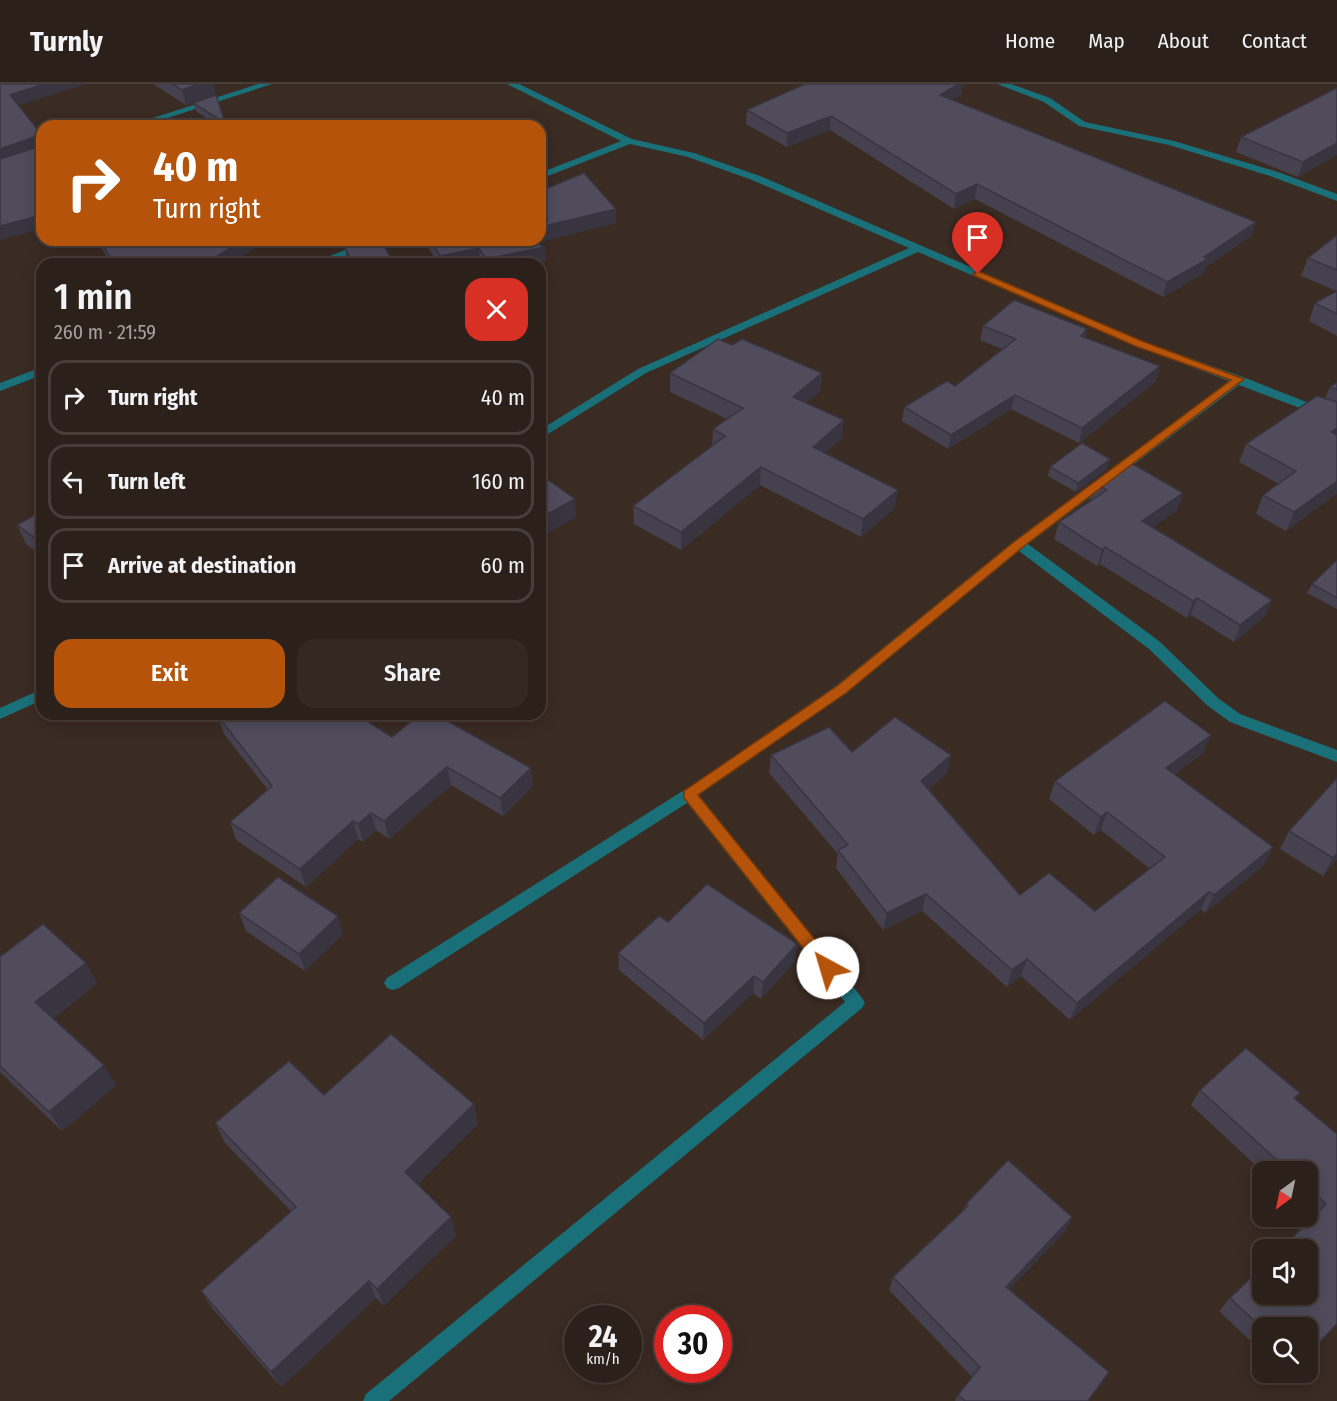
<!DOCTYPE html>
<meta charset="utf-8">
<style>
:root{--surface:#2c201a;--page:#342823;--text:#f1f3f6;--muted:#a6a3a2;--line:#483e39;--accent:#b45309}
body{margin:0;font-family:"Fira Sans Condensed",sans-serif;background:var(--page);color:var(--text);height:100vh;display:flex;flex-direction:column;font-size:22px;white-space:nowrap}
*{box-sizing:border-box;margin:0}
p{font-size:20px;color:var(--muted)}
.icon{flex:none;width:33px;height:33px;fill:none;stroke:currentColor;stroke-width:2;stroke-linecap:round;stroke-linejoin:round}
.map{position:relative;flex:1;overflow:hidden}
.details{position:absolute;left:36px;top:174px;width:510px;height:462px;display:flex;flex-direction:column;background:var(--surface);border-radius:18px;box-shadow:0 3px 15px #0003,0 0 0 2px var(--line)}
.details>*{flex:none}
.top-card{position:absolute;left:36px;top:36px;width:510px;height:126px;border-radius:18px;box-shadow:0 3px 15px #0003,0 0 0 2px var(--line);background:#b45309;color:#fff;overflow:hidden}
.needle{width:39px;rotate:213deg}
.controls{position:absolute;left:1252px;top:1077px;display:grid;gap:12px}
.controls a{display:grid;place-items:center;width:66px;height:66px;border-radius:12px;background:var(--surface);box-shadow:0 3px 15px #0003,0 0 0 2px var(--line);font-size:30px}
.speed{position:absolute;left:564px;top:1221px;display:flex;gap:12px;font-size:30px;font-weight:700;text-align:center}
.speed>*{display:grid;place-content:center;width:78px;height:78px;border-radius:50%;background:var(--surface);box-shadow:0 3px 15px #0003,0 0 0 2px var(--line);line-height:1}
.speed small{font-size:15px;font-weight:400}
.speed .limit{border:9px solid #d22;background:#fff;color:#111}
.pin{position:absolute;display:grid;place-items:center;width:51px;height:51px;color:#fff;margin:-62px -26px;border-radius:50% 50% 50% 0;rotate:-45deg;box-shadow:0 0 6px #0007}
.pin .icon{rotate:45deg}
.me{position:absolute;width:66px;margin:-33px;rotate:321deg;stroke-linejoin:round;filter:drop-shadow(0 0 4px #0008)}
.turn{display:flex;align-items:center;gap:21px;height:126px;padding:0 18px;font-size:27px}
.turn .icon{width:78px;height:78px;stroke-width:2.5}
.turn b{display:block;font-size:42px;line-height:51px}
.round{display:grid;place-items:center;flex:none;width:63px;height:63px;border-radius:18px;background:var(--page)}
.summary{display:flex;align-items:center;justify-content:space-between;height:102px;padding:0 18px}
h1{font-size:36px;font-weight:600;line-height:45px}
.action{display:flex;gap:12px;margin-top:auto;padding:12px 18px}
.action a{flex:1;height:69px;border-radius:18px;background:var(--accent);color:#fff;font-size:24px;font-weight:600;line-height:69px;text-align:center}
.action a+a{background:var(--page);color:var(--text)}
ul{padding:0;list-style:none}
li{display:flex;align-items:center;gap:18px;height:75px;margin:0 12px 9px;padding:0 6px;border:3px solid var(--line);border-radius:18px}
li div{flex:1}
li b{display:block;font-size:22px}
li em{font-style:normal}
header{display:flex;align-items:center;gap:36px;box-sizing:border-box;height:84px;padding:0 30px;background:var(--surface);border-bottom:2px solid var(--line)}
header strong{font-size:28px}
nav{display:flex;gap:33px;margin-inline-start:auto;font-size:21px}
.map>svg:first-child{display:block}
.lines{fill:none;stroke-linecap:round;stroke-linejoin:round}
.street{fill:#1a7079;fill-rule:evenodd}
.wall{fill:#45414f}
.shaded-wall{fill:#383540}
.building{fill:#504c5c;stroke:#383540;stroke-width:1.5}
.route{fill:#b45309;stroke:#753606;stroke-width:1.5}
</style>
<header>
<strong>Turnly</strong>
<nav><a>Home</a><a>Map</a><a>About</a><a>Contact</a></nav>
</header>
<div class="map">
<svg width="1337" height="1317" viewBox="0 0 1337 1317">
<rect width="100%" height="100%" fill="#3a2b23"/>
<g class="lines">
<g class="street">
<polygon points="258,0 272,0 143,42 128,42"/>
<polygon points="507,0 519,0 632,55 694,69 760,92 1142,257 1243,293 1337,330 1337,338 1239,301 1028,460 1159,557 1218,614 1240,630 1337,666 1337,678 1230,638 1208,622 1149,565 1019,467 847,609 699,711 862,914 865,919 862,924 389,1317 363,1317 366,1310 845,918 687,719 399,904 393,906 387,904 384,899 387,894 700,696 837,601 1014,457 1229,297 1134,261 918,168 646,289 540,355 540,346 638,285 909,164 752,96 688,73 630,60 540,95 540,89 621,57"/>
<polygon points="997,0 1011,0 1050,14 1085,38 1174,57 1278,88 1337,110 1337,117 1270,92 1169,61 1079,42 1044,18"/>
<polygon points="368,156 382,156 326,180 311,180"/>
<polygon points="42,283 42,291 0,307 0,299"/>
<polygon points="42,605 42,616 0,635 0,624"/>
</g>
</g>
<g class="wall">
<polygon points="153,0 213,0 216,11 186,21"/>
<polygon points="805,0 963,0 961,11 952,16 1256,138 1251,152 1206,183 1204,189 1163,213 975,115 954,125 830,46 787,63 746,40 747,26"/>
<polygon points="1337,4 1298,93 1236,68 1241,53"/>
<polygon points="216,11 226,42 218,42 196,27 193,19"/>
<polygon points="616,125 616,139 536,159 546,177 532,180 481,180 480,179 474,180 438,180 424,156 540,156"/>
<polygon points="1337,151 1337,207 1301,192 1308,174"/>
<polygon points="97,156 260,156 261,160 229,180 111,180"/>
<polygon points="344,162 394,180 349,180"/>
<polygon points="1337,207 1337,252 1309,237 1315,219"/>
<polygon points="983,242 1087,245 1085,254 1156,297 1079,359 1011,325 948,365 902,337 904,323 955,302 1002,265 980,256"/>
<polygon points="732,261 822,289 820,307 806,319 842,354 825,369 895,424 861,453 760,401 681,466 634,440 633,422 712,362 713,345 727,335 670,308 670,289"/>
<polygon points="1337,298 1337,409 1286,447 1256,430 1263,411 1279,400 1239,378 1246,360 1325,314 1330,303"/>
<polygon points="1110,375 1107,385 1076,408 1048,392 1050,383"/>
<polygon points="1095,399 1183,409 1177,426 1152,443 1265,532 1234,558 1191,531 1187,534 1100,480 1097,482 1054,455 1059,438 1091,417 1090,416"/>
<polygon points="42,427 42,472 26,460 17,441"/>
<polygon points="1337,476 1337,525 1307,509 1312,500"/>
<polygon points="218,632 368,638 392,653 533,702 503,732 451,701 389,755 376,746 363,758 358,755 306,803 236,756 230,738 268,706 224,650"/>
<polygon points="852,668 951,671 947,689 929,705 1020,811 1095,827 1150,785 1101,746 1094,751 1049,715 1055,697 1203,669 1175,690 1264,781 1205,829 1201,825 1070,936 1021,892 1007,903 922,827 883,846 836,784 838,770 769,689 771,671"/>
<polygon points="1289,747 1337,775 1323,792 1280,765"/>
<polygon points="239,829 343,850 305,887 246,847"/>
<polygon points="668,838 797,860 795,877 761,915 753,909 703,956 619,886 618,869"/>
<polygon points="0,871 1,872 86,879 97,899 53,935 116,1001 62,1047 0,988"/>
<polygon points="1200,1006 1300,1009 1295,1015 1337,1050 1337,1242 1336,1241 1263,1244 1263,1269 1219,1227 1230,1214 1313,1133 1308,1129 1308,1088 1263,1088 1191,1021"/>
<polygon points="324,1011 474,1020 478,1040 418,1100 456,1151 384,1222 376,1214 281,1303 212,1224 201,1207 291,1127 225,1059 215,1039"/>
<polygon points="966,1120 1072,1133 1065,1147 1009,1206 1088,1317 955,1317 958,1311 972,1293 889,1206 893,1193 963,1126"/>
<polygon points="1283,1288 1290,1288 1286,1292"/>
</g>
<g class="shaded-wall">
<polygon points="44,0 86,0 14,23 10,11"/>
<polygon points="199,0 213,0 216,11 186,21 182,6"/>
<polygon points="959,0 963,0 961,11 938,25 940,11"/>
<polygon points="831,32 830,46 787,63 787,49"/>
<polygon points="37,52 41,65 0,79 0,65"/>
<polygon points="1337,59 1337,71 1298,93 1303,78"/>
<polygon points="977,100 975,115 954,125 956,110"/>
<polygon points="616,125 616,139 517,164 516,156 540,156 540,143"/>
<polygon points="42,131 42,145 0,156 0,142"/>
<polygon points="1256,138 1251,152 1206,183 1204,189 1163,213 1167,198"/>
<polygon points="244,156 260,156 261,160 229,180 199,180"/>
<polygon points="545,163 546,177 532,180 486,180 486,175"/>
<polygon points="479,164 480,179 474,180 441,180 440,172"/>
<polygon points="1087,245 1083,260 1081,252"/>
<polygon points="1160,282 1156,297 1079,359 1082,344"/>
<polygon points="822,289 820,307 792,331 793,313"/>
<polygon points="1015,311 1011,325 948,365 951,351"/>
<polygon points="844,336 842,354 811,381 813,363"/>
<polygon points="1337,344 1337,357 1331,348"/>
<polygon points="1110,375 1107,385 1076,408 1078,399"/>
<polygon points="761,383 760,401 681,466 681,448"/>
<polygon points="1337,397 1337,409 1286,447 1294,428"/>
<polygon points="898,406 895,424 861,453 863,435"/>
<polygon points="1183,409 1177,426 1137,454 1142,437"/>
<polygon points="575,415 576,433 540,454 540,434"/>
<polygon points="1105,463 1100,480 1097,482 1102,466"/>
<polygon points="1197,514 1191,531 1187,534 1193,517"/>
<polygon points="1272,516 1265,532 1234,558 1240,541"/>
<polygon points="545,520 547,538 540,541 540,522"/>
<polygon points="1211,651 1203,669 1159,702 1166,684"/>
<polygon points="951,671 947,689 918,715 921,697"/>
<polygon points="447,683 451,701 389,755 384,737"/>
<polygon points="531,684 533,702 503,732 500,714"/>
<polygon points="1107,728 1101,746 1094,751 1101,733"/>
<polygon points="371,729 376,746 363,758 358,740"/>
<polygon points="353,737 358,755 306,803 300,785"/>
<polygon points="1273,763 1264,781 1205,829 1214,811"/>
<polygon points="1337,770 1337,775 1323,792 1333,774"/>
<polygon points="1209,808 1201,825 1070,936 1077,919"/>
<polygon points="926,810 922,827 883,846 887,829"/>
<polygon points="338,832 343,850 305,887 299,870"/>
<polygon points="797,860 795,877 761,915 763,898"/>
<polygon points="1027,875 1021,892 1007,903 1012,886"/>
<polygon points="86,879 97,899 48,939 35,918"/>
<polygon points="754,892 753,909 703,956 704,939"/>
<polygon points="104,981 116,1001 62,1047 49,1028"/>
<polygon points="474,1020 478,1040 411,1107 405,1088"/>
<polygon points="451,1133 456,1151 384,1222 377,1205"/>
<polygon points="1072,1133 1065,1147 999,1217 1006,1203"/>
<polygon points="369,1197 376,1214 281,1303 271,1288"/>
</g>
<g class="building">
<polygon points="0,0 44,0 10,11 42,51 42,131 0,142 0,75 38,63 40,54 37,52 0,65"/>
<polygon points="173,0 199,0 182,6"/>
<polygon points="805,0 959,0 940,11 1256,138 1204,173 1208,175 1167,198 977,100 956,110 831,32 787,49 747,26"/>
<polygon points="1337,4 1337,59 1303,78 1241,53"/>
<polygon points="216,11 225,39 193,19"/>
<polygon points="204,37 214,42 194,42"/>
<polygon points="584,89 616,125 540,143 540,107"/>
<polygon points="1337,151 1337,186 1308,174"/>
<polygon points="100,156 244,156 209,177 199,180 190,180 188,178 181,180 114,180"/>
<polygon points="375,156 381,156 394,180 353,180 344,162"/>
<polygon points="430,156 530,156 545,163 486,175 479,164 440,172"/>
<polygon points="1337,207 1337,230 1315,219"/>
<polygon points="1014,216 1087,245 1081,252 1160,282 1082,344 1015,311 951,351 904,323 947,297 955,302 1016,255 983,242"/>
<polygon points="718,255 732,261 742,255 822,289 793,313 844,336 813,363 898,406 863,435 761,383 681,448 633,422 725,352 713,345 743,324 670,289"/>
<polygon points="1337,298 1337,306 1330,303"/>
<polygon points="1317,312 1337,318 1337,344 1331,348 1337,351 1337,397 1294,428 1263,411 1296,387 1246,360"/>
<polygon points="1082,359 1110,375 1078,399 1050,383"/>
<polygon points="1126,376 1183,409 1142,437 1272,516 1240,541 1197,514 1193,517 1105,463 1102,466 1059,438 1107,406 1095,399"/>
<polygon points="540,390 575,415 540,434"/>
<polygon points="42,427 42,459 17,441"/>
<polygon points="1337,476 1337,514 1312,500"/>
<polygon points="540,514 545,520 540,522"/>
<polygon points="1165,617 1211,651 1166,684 1273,763 1214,811 1209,808 1077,919 1027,875 1012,886 926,810 887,829 838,766 848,761 771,671 829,643 852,668 895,633 951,671 921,697 1020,811 1049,789 1095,827 1165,773 1107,728 1101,733 1055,697"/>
<polygon points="221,630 362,630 368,638 392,653 420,630 435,630 531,684 500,714 447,683 384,737 371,729 358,740 353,737 300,785 230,738 272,702 218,632"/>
<polygon points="1337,694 1337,770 1333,774 1289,747"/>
<polygon points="278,793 338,832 299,870 239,829"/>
<polygon points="707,800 797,860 763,898 754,892 704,939 618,869 659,832 668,838"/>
<polygon points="43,840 86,879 35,918 104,981 49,1028 0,982 0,871 1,872"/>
<polygon points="391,950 474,1020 405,1088 451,1133 377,1205 369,1197 271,1288 201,1207 296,1123 215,1039 289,977 324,1011"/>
<polygon points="1246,964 1300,1009 1294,1014 1337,1050 1337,1240 1308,1270 1308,1244 1263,1244 1263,1245 1230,1214 1263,1182 1263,1210 1308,1210 1308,1166 1280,1166 1326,1120 1308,1104 1308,1088 1290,1088 1200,1006"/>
<polygon points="1008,1076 1072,1133 1006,1203 1109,1288 1088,1317 965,1317 958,1311 980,1283 893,1193 968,1122 966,1120"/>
</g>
<polygon class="route" points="978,187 1142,257 1244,295 1023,463 846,609 698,711 834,879 836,884 828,891 823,889 684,714 684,707 837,602 1015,457 1231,296 1135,262 975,192 973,190"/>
</svg>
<div class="controls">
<a><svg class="needle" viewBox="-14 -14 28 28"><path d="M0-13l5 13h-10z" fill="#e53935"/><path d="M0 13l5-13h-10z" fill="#a6a3a2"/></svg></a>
<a><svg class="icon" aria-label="sound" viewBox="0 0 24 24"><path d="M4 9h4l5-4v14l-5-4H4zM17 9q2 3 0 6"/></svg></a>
<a><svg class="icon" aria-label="search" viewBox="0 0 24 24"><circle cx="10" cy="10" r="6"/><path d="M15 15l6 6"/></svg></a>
</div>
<div class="speed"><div>24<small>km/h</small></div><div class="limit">30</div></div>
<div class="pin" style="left:978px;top:190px;background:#d93025"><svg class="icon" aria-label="arrive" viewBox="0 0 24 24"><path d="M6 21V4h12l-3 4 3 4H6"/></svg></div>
<svg class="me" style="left:828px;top:884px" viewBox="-20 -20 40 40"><circle r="19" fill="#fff"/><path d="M0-13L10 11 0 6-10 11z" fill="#b45309"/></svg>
<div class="top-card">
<div class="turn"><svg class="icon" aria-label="right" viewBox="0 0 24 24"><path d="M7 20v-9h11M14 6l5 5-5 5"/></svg><div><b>40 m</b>Turn right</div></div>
</div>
<section class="details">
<div class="summary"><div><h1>1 min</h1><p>260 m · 21:59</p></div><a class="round" style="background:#d93025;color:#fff"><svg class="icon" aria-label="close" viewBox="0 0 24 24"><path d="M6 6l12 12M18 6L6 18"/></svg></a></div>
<ul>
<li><svg class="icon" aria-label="right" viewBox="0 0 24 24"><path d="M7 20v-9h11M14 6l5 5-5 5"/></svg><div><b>Turn right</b></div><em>40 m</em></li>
<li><svg class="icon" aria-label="left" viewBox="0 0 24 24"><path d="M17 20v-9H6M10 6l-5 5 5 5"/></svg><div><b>Turn left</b></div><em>160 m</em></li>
<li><svg class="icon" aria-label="arrive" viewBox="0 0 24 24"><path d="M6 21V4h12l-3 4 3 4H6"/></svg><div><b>Arrive at destination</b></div><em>60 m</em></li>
</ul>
<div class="action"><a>Exit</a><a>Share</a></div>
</section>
</div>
